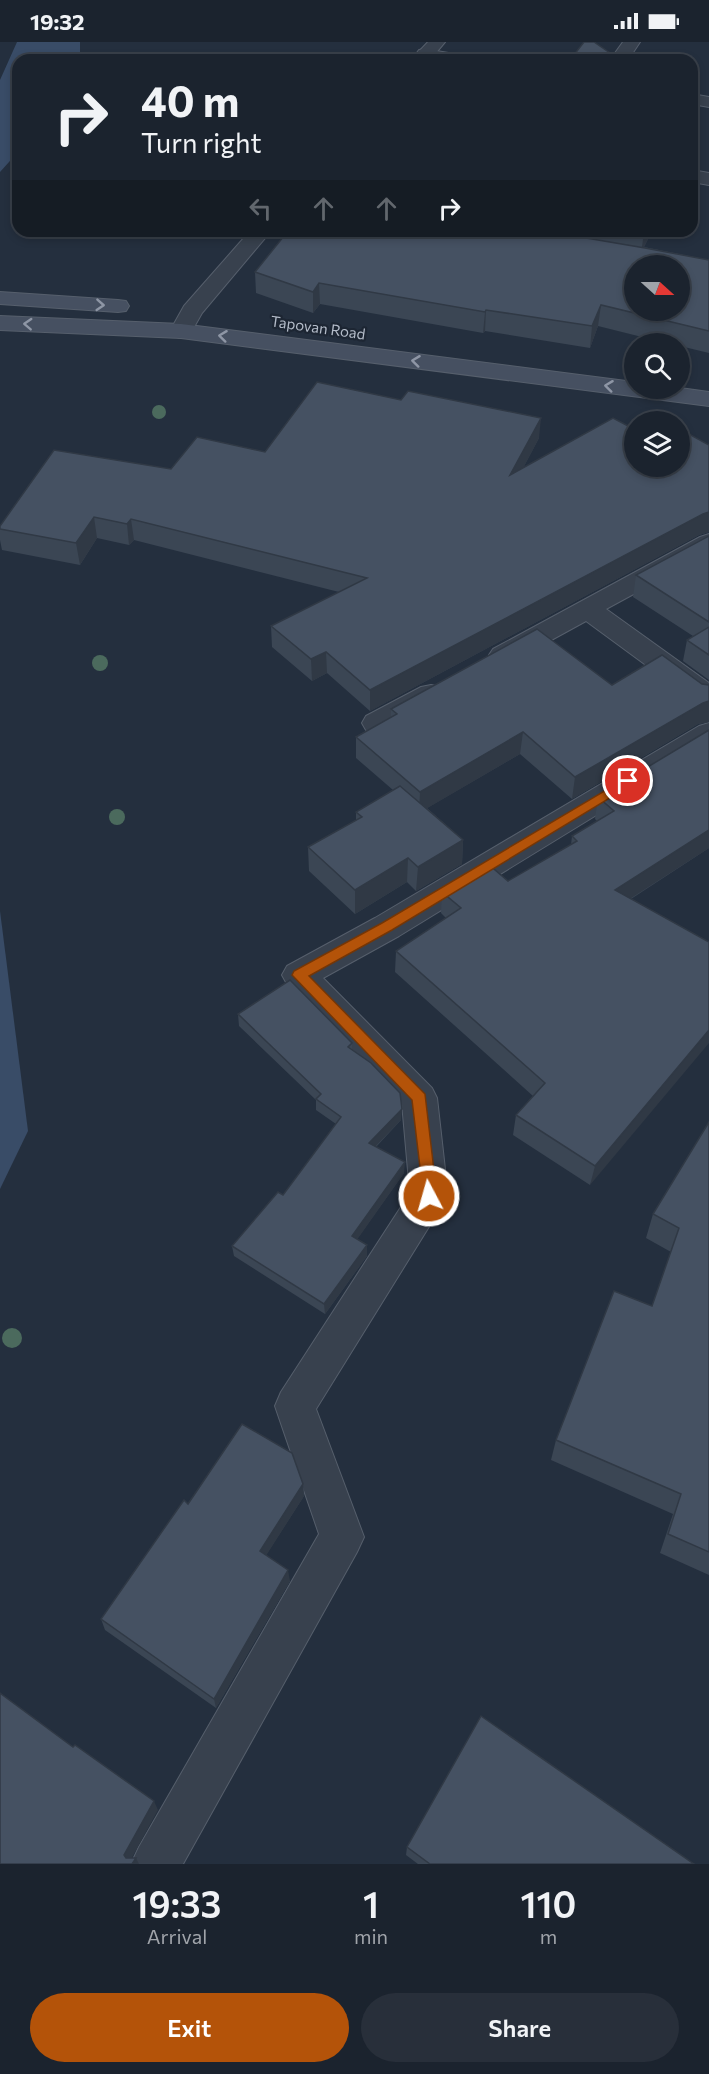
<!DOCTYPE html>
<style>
:root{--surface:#1b232e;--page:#282f3a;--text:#f1f3f6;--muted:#a0a4aa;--line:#39404a;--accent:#b45309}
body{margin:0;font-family:Commissioner,sans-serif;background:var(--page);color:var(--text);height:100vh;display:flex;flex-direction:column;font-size:22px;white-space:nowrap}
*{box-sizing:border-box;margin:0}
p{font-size:20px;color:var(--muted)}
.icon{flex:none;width:33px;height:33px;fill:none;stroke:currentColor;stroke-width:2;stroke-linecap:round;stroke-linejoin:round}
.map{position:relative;height:1822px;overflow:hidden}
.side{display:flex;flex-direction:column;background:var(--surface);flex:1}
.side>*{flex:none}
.hud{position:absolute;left:12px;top:12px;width:686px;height:183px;border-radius:18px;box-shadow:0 3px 9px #0003,0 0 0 2px var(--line);background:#1b232e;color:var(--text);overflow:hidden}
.needle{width:39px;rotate:111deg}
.buttons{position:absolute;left:624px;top:213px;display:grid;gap:12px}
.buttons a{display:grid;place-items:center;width:66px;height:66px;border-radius:50%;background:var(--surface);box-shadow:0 3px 9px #0003,0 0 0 2px var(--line);font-size:30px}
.pin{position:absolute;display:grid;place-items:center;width:51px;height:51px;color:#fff;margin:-26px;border:3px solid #fff;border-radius:50%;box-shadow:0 2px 6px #0007}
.me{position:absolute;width:66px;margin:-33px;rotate:354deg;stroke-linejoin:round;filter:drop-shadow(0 0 4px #0008)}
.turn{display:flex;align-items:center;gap:21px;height:126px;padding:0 30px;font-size:27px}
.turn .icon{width:78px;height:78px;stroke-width:2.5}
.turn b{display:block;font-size:42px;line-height:51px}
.lanes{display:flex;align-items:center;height:57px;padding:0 30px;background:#0003;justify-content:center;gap:30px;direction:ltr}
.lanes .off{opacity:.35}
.eta{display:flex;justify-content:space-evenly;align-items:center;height:102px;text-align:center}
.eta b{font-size:36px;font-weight:600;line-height:42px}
.primary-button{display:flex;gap:12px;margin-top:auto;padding:12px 30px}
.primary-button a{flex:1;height:69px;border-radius:36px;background:var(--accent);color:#fff;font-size:24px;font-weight:600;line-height:69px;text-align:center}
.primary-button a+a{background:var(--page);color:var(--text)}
.status{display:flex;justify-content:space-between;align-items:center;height:42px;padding:0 30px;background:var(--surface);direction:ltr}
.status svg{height:16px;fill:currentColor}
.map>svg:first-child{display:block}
.water{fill:#394c67}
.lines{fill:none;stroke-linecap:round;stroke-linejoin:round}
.minor-casing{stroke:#565f6c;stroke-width:2}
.tertiary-casing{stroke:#565f6c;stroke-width:2}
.secondary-casing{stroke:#565f6c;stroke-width:2}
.minor{fill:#38414e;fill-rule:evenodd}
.tertiary{fill:#38414e;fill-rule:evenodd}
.secondary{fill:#465061;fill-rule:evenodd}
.tree{fill:#4b6a5d}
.wall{fill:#3b4654}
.shaded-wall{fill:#303945}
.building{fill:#455162;stroke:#303945;stroke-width:1.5;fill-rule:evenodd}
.oneway{stroke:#8e96a5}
.route{fill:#b45309;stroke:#753606;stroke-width:1.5}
.labels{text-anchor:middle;stroke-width:4.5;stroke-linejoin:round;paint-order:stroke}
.far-street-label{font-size:15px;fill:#b4bcc9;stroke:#1d2633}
</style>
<div class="status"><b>19:32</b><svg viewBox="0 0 49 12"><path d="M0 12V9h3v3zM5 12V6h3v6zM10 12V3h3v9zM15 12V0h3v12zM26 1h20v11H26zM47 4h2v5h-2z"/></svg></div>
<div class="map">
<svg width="709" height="1822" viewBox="0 0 709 1822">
<rect width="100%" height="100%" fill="#242f3e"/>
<g class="water">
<polygon points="17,0 80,0 80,18 18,18 18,110 0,130 0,38"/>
<polygon points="0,869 28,1089 0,1147"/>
</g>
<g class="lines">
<defs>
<g id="minor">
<polygon points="623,0 640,0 628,18 610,18"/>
<polygon points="425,7 466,14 469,18 430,18 419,16 416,12 419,8"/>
<polygon points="692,52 709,55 709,65 692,62"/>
<polygon points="692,128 709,131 709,143 692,140"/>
<polygon points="709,492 709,511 606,567 709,641 709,664 699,662 586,579 513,619 503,622 493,619 489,613 493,607 700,495"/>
<path d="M431,643L441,645L445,652L441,659C420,670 390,695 366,688L362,681L366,674L421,645Z"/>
<polygon points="709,681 709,704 399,894 323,936 432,1046 437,1056 448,1154 316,1367 364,1495 357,1510 183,1822 131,1822 139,1805 319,1492 275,1364 281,1350 410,1151 402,1061 287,942 282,933 287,924 375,876 699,684"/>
</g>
<g id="tertiary">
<polygon points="428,0 445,0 430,18 411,18"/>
<polygon points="250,189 271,189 202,271 189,294 181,296 173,294 170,289 184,264"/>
</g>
<g id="secondary">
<polygon points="0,250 118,258 126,259 129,264 126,269 118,270 0,262"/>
<polygon points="0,274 181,282 634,340 634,346 680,346 709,350 709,364 181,296 0,288"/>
</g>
</defs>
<use href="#minor" class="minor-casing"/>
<use href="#tertiary" class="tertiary-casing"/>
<use href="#secondary" class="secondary-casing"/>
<use href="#minor" class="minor"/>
<use href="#tertiary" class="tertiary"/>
<use href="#secondary" class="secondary"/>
</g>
<g class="tree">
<circle cx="159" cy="370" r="7"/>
<circle cx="100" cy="621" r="8"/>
<circle cx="117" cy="775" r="8"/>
<circle cx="12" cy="1296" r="10"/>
</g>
<g class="wall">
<polygon points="288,189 652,189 644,205 709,218 709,311 680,304 680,302 670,302 598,284 590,306 485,289 483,291 320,262 313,271 256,251 255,230"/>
<polygon points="632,386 709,403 709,490 699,493 370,669 327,631 312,639 272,605 271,584 339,550 134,498 129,503 97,496 80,523 2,508 0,498 0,484 171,427 265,410 539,396 523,426"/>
<polygon points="709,494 709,638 683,619 687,598 693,594 633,555 636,533"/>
<polygon points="702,642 709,643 709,680 698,682 572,757 520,712 427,766 463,798 462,822 416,849 407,840 355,872 309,829 308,805 356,778 356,770 393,748 356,716 356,695 391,676 391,667 612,643"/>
<polygon points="709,688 709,806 631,857 709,900 590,1143 513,1093 516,1073 533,1054 395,930 396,909 446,876 441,871 442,850 508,839 571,803 572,794 597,779 595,777 598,755"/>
<polygon points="238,972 352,1001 352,1008 401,1078 376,1105 404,1131 357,1197 367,1214 325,1272 234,1214 232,1204 283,1153 336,1082 316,1068 316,1058 239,984"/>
<polygon points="709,1080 709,1533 660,1511 673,1472 551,1418 556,1398 652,1264 671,1210 646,1196 653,1172"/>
<polygon points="303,1442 304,1454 266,1513 290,1539 216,1666 105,1588 101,1577 188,1462"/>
<polygon points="407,1805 694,1822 418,1822 406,1813"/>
</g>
<g class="shaded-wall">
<polygon points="645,189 652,189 641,211 644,191"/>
<polygon points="319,241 320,262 313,271 313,250"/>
<polygon points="601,263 598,284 590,306 592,284"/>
<polygon points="486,268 485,289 483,291 485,270"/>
<polygon points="541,376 539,396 508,455 510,433"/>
<polygon points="709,470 709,490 699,493 370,669 370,648 703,472"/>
<polygon points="94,475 97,496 80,523 76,501"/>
<polygon points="131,477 134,498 129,503 127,482"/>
<polygon points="326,610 327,631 312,639 311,617"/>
<polygon points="709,659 709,680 698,682 572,757 575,735 703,661"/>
<polygon points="523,690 520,712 419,771 420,750"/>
<polygon points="709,788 709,806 611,869 615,848"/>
<polygon points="463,798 462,822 416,849 418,825"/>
<polygon points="408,816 407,840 355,872 355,848"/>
<polygon points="709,988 709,1001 590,1143 595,1124"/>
<polygon points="402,1067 401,1078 368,1112 369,1101"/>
<polygon points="405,1120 404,1131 352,1205 352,1194"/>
<polygon points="367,1203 367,1214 325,1272 324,1262"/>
<polygon points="303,1442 304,1454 262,1520 260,1509"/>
<polygon points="288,1528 290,1539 216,1666 214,1657"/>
<polygon points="154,1759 158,1768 129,1821 124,1813"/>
<polygon points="136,1816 139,1822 132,1822"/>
</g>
<g class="building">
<polygon points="584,0 594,0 610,11 606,18 570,18"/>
<path d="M288,189H545L645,206L709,218V289L601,263L592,284L486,268L485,270L319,241L313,250L255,230ZM634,224H680V268H634Z"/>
<polygon points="317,340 401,358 408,349 541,376 510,433 613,376 632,386 634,384 634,424 680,424 680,387 709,403 709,470 703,472 370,648 326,610 311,617 271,584 367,536 131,477 127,482 94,475 76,501 0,487 0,484 54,408 171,427 197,395 265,410"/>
<polygon points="653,373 665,380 643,380"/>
<polygon points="709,494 709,580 636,533"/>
<polygon points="709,585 709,613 687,598"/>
<polygon points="537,587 612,643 662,613 702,642 709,643 709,659 703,661 575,735 523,690 420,750 356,695 397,672 391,667"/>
<polygon points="709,688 709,788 615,848 709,900 709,988 595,1124 516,1073 545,1041 396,909 461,866 442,850 488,822 508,839 577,799 572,794 614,769 598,755"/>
<polygon points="400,744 463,798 418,825 408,816 355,848 308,805 362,775 356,770"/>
<polygon points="290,938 352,1001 348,1005 371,1021 400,1051 402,1067 369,1101 405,1120 352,1194 367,1203 324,1262 232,1204 278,1150 283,1153 341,1075 316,1057 321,1052 238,972"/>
<polygon points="709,1080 709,1510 668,1492 681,1452 556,1398 614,1249 652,1264 679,1186 653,1172"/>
<polygon points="242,1382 292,1411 303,1442 260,1509 288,1528 214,1657 101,1577 184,1458 188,1462"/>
<polygon points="0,1651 73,1705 75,1703 154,1759 124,1813 126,1816 136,1816 132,1822 0,1822"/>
<polygon points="481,1674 694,1822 430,1822 407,1805"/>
</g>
<defs><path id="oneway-chevron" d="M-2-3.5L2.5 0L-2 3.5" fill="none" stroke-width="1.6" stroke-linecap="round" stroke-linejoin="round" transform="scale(1.5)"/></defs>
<g class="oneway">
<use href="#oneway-chevron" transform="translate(100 263) rotate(4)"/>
<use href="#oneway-chevron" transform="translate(28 282) rotate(-177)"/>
<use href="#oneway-chevron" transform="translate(223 294) rotate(-173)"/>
<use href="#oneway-chevron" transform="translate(416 319) rotate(-173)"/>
<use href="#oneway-chevron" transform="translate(609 344) rotate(-173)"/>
</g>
<polygon class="route" points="628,735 635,739 633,742 392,888 309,934 425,1052 437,1154 434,1159 429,1160 424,1159 412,1058 292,933 294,929 382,881"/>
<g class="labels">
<g class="far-street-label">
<text transform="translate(318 286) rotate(8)" y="5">Tapovan Road</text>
</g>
</g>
</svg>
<div class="buttons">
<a><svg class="needle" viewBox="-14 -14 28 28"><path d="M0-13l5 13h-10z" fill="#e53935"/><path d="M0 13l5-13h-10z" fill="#a0a4aa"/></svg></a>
<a><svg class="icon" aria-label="search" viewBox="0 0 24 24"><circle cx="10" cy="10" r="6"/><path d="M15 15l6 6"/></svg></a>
<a><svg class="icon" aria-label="layers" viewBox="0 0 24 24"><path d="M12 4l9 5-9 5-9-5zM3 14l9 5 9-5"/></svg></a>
</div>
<div class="pin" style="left:628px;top:739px;background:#d93025"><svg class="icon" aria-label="arrive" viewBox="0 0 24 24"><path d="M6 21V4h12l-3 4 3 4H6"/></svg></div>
<svg class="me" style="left:429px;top:1154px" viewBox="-20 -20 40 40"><circle r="17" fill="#b45309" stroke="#fff" stroke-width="3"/><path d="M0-11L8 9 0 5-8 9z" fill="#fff"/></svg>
<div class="hud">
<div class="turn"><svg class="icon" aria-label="right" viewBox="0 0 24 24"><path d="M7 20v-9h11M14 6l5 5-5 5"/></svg><div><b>40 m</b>Turn right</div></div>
<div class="lanes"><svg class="icon off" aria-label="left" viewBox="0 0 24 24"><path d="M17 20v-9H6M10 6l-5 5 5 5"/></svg><svg class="icon off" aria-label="ahead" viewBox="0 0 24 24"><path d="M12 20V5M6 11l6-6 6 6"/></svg><svg class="icon off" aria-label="ahead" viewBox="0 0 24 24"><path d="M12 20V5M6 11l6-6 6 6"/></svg><svg class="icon" aria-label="right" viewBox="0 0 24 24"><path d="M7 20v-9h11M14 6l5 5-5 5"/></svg></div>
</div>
</div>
<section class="side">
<div class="eta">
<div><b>19:33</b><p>Arrival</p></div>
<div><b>1</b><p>min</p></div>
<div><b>110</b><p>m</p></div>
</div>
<div class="primary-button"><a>Exit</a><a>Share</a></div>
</section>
